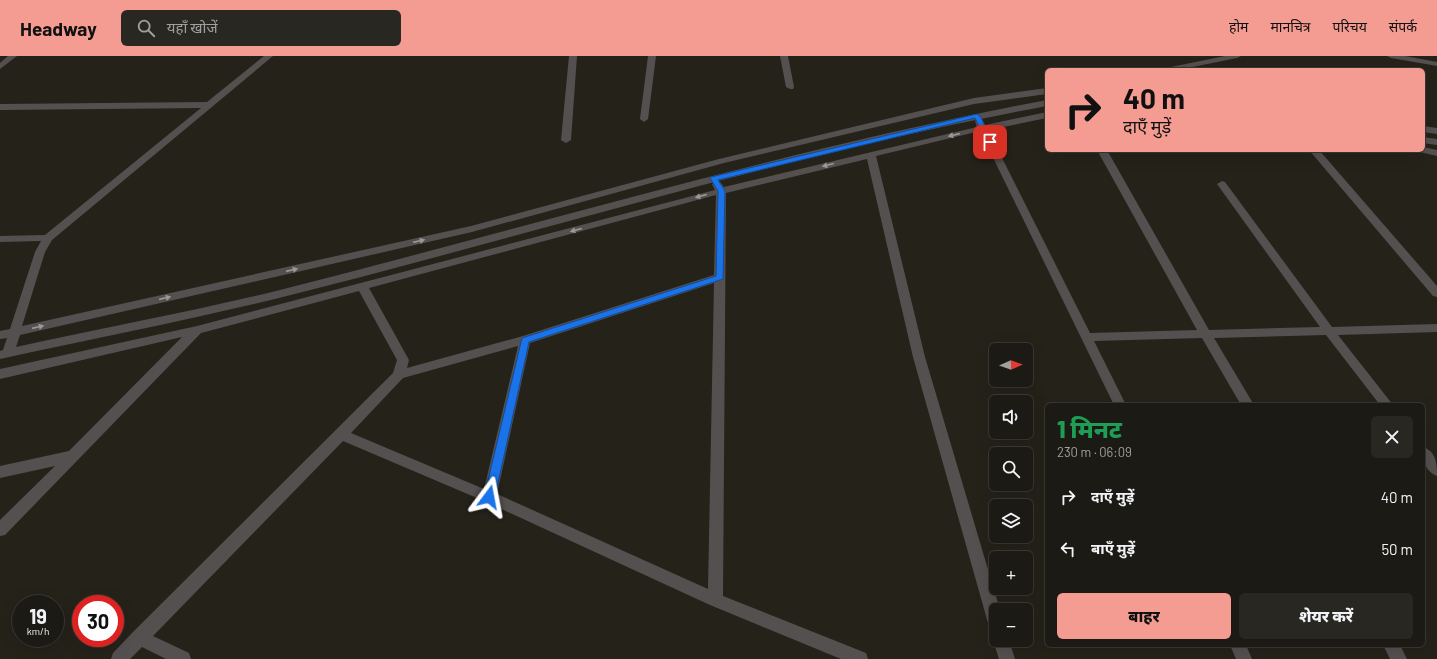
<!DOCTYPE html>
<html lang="hi">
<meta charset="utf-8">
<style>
:root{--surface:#1c1a14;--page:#292722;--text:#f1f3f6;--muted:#a0a1a0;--line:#3a3834;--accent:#f59c92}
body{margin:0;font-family:Barlow,"Noto Sans Devanagari",sans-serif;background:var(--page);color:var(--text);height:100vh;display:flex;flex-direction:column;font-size:15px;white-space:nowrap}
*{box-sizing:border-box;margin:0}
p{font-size:13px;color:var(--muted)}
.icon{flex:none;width:22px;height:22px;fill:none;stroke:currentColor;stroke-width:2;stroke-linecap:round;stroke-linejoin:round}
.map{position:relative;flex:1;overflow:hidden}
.panel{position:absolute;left:1045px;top:347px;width:380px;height:244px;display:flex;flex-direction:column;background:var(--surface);border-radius:6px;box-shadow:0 4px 16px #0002,0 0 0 1px var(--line)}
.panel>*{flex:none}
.banner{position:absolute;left:1045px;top:12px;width:380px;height:84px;border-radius:6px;box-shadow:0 4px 16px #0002,0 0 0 1px var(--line);background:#f59c92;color:#111;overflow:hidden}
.needle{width:26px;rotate:88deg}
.fabs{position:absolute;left:989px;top:287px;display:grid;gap:8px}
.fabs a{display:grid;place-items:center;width:44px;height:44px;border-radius:6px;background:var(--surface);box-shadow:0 4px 16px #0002,0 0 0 1px var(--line);font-size:20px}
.speed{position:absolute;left:12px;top:539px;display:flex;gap:8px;font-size:20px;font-weight:700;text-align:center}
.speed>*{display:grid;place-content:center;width:52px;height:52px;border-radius:50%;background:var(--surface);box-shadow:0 4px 16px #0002,0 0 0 1px var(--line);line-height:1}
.speed small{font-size:10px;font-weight:400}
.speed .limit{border:6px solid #d22;background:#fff;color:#111}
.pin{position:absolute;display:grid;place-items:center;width:34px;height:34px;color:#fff;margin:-17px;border-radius:8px;box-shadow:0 2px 6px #0006}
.me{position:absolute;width:44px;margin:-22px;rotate:13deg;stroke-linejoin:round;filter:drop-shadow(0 0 3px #0008)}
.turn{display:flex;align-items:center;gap:14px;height:84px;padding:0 12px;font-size:18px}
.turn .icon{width:52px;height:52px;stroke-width:2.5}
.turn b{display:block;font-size:28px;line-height:34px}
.round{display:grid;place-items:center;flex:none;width:42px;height:42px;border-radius:6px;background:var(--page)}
.head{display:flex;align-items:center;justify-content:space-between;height:68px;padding:0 12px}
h1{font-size:24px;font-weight:800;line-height:30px;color:#1e9e55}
.action{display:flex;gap:8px;margin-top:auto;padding:8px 12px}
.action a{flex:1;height:46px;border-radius:6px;background:var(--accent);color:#111;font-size:16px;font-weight:800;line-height:46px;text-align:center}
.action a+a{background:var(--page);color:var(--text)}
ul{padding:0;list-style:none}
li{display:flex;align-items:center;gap:12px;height:52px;padding:0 12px}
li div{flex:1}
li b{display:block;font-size:15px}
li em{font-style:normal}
header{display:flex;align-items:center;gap:24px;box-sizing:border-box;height:56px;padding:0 20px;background:var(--accent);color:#111}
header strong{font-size:19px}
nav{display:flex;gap:22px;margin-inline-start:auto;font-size:14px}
.search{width:280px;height:36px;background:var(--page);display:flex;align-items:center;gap:10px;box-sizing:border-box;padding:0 14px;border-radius:6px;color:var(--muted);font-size:15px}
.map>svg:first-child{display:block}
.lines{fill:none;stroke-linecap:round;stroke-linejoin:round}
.minor{fill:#555050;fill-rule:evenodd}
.oneway{fill:#9c9896}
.route{fill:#1a73e8;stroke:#114b97}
</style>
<header>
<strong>Headway</strong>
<div class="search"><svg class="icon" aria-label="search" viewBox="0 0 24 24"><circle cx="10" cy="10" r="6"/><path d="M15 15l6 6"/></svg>यहाँ खोजें</div>
<nav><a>होम</a><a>मानचित्र</a><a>परिचय</a><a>संपर्क</a></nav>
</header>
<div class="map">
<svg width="1437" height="603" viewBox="0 0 1437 603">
<rect width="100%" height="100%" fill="#25221a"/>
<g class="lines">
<g class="minor">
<polygon points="8,0 17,0 0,13 0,7"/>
<path d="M264,0H273L52,184L45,196L22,270L471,170L719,103L974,42L1047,32V38L974,48L724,107L472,176L20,279L16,291C102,272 190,256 276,235C533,170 787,93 1047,44V50C786,98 532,179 275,243C184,265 92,283 0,303V295L3,294L7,282L0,283V275L10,273L35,196L41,185L0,186V180L45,179L201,52L0,54V48L207,46Z"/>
<polygon points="569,0 577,0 571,84 566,87 561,84"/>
<polygon points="648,0 656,0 648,63 644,66 640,63"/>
<polygon points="780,0 788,0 794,31 793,33 790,33 786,31"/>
<polygon points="1225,0 1241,0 1237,2 1178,14 1162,14 1166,12"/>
<polygon points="1387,0 1405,0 1437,6 1437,10 1391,2"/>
<path d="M1047,56V62L988,74L1090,277L1197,274L1097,94H1107L1209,274L1320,271L1217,128L1222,125L1225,126L1332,271L1437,268V276L1338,279L1393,349H1380L1326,279L1214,282L1254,349H1241L1202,282L1094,285L1126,349H1114L980,75L876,100L925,301L1000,554H996V575L990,572L988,567L913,301L867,103L726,137L723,540L866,597L868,603H841L710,549L484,445L343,385L153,580L189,597L191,603H166L142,591L130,603H111L113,597L133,576L393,317L397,304L359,235L201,277L5,479L0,480V464L55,410L0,422V410L69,395L182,281L0,323V313L197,270L715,134L712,128L717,125L720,126L724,131L977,71L975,65L979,62L982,63L985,69ZM716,139L714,219L523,280L407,312L409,304L369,232ZM714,227L708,533L497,438L530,287ZM518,290L484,433L351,377L403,322Z"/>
<polygon points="1423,70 1437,72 1437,78 1423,76"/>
<polygon points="1423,81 1437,83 1437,89 1423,87"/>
<polygon points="1423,91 1437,94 1437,100 1420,96 1418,94 1423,94"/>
<polygon points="1309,94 1319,94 1437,230 1437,241 1433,240"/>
<path d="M1423,391C1436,395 1437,408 1437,420C1424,415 1423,403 1423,391Z"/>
<polygon points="995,579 996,584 1009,584 1015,603 999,603 993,584"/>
<polygon points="1230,589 1246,589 1252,603 1236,603"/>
<polygon points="1383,589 1400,589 1407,603 1390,603"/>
</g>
</g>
<defs><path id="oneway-solid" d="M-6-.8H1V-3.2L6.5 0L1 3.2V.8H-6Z"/></defs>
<g class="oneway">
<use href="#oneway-solid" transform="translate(954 79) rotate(167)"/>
<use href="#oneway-solid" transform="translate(828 109) rotate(166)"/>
<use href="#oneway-solid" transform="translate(701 140) rotate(165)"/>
<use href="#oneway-solid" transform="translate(576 174) rotate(165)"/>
<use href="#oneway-solid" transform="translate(419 185) rotate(-13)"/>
<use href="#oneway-solid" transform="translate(292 214) rotate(-13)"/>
<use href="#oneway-solid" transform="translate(165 242) rotate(-13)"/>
<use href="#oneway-solid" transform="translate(38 271) rotate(-13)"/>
</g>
<polygon class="route" points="977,58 980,60 993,86 992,87 987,87 975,62 718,124 725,135 723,223 529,286 495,441 493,445 486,445 484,441 522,282 716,220 718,135 710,122 711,121"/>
</svg>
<div class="fabs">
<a><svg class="needle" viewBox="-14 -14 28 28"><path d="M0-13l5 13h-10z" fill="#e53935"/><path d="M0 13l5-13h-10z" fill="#a0a1a0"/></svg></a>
<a><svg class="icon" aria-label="sound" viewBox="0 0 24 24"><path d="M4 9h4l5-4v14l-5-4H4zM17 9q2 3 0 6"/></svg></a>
<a><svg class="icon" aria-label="search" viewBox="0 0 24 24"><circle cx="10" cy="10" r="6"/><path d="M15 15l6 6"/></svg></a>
<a><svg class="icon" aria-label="layers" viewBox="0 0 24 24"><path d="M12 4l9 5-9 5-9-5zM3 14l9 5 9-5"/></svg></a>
<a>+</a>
<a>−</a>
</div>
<div class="speed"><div>19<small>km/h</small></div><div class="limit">30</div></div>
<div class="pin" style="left:990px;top:86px;background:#d93025"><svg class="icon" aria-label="arrive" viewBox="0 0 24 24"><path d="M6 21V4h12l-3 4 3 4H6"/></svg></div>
<svg class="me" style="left:489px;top:441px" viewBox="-20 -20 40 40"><path d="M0-17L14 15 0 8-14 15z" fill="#1a73e8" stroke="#fff" stroke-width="4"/></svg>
<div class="banner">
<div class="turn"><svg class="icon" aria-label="right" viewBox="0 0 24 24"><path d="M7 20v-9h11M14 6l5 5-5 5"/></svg><div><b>40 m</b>दाएँ मुड़ें</div></div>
</div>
<section class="panel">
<div class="head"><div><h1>1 मिनट</h1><p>230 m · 06:09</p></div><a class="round"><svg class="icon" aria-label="close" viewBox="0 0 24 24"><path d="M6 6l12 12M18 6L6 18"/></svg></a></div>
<ul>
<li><svg class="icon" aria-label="right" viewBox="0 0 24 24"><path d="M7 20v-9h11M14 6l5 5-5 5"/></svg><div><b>दाएँ मुड़ें</b></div><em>40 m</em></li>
<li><svg class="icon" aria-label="left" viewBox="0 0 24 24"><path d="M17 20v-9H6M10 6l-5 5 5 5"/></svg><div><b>बाएँ मुड़ें</b></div><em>50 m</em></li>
</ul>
<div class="action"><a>बाहर</a><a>शेयर करें</a></div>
</section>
</div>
